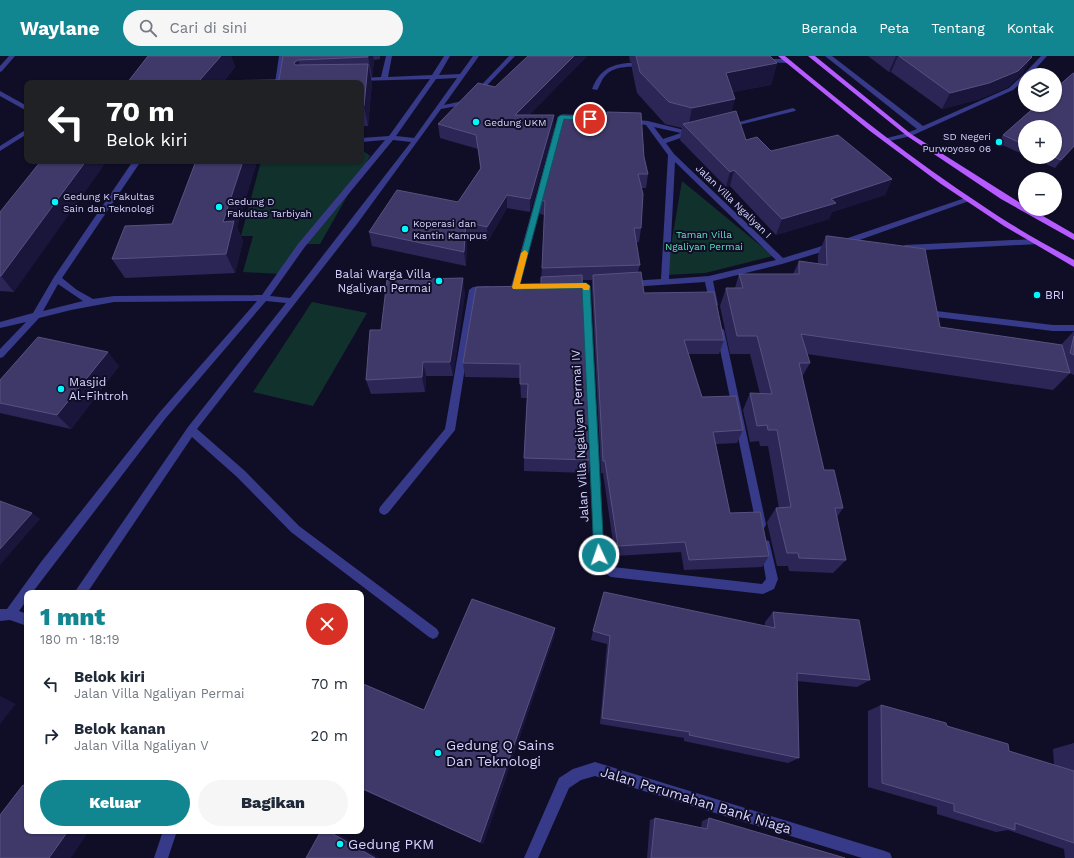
<!DOCTYPE html>
<html lang="id">
<meta charset="utf-8">
<style>
:root{--surface:#fff;--page:#f6f6f7;--text:#1f2937;--muted:#747a83;--accent:#118691}
body{margin:0;font-family:"Work Sans",sans-serif;background:var(--page);color:var(--text);height:100vh;display:flex;flex-direction:column;font-size:15px;white-space:nowrap}
*{box-sizing:border-box;margin:0}
p{font-size:13px;color:var(--muted)}
.icon{flex:none;width:22px;height:22px;fill:none;stroke:currentColor;stroke-width:2;stroke-linecap:round;stroke-linejoin:round}
.map{position:relative;flex:1;overflow:hidden}
.sheet{position:absolute;left:24px;top:534px;width:340px;height:244px;display:flex;flex-direction:column;background:var(--surface);border-radius:8px;box-shadow:0 1px 3px #0004}
.sheet>*{flex:none}
.guide{position:absolute;left:24px;top:24px;width:340px;height:84px;border-radius:8px;box-shadow:0 1px 3px #0004;background:#202124;color:#fff;overflow:hidden}
.buttons{position:absolute;left:1018px;top:12px;display:grid;gap:8px}
.buttons a{display:grid;place-items:center;width:44px;height:44px;border-radius:50%;background:var(--surface);box-shadow:0 1px 3px #0004;font-size:20px}
.pin{position:absolute;display:grid;place-items:center;width:34px;height:34px;color:#fff;margin:-17px;border:2px solid #fff;border-radius:50%;box-shadow:0 1px 4px #0007}
.me{position:absolute;width:44px;margin:-22px;rotate:357deg;stroke-linejoin:round;filter:drop-shadow(0 0 3px #0008)}
.turn{display:flex;align-items:center;gap:14px;height:84px;padding:0 16px;font-size:18px}
.turn .icon{width:52px;height:52px;stroke-width:2.5}
.turn b{display:block;font-size:28px;line-height:34px}
.round{display:grid;place-items:center;flex:none;width:42px;height:42px;border-radius:21px;background:var(--page)}
.head{display:flex;align-items:center;justify-content:space-between;height:68px;padding:0 16px}
h1{font-size:24px;font-weight:800;line-height:30px;color:var(--accent)}
.action{display:flex;gap:8px;margin-top:auto;padding:8px 16px}
.action a{flex:1;height:46px;border-radius:24px;background:var(--accent);color:#fff;font-size:16px;font-weight:800;line-height:46px;text-align:center}
.action a+a{background:var(--page);color:var(--text)}
ul{padding:0;list-style:none}
li{display:flex;align-items:center;gap:12px;height:52px;padding:0 16px}
li div{flex:1}
li b{display:block;font-size:15px}
li em{font-style:normal}
header{display:flex;align-items:center;gap:24px;box-sizing:border-box;height:56px;padding:0 20px;background:var(--accent);color:#fff}
header strong{font-size:19px}
nav{display:flex;gap:22px;margin-inline-start:auto;font-size:14px}
.search{width:280px;height:36px;background:var(--page);display:flex;align-items:center;gap:10px;box-sizing:border-box;padding:0 14px;border-radius:22px;color:var(--muted);font-size:15px}
.map>svg:first-child{display:block}
.green{fill:#11312d}
.lines{fill:none;stroke-linecap:round;stroke-linejoin:round}
.minor{fill:#373a88;fill-rule:evenodd}
.major{fill:#b55bff;fill-rule:evenodd}
.wall{fill:#2c2656}
.shaded-wall{fill:#19153b}
.building{fill:#3e3968;stroke:#565180}
.route{fill:#118691;stroke:#0b575e}
.slow{fill:#f59e0b}
.poi-dot{fill:#00f8ff;stroke:#100e27;stroke-width:1.5}
.labels{text-anchor:middle;stroke-width:4;stroke-linejoin:round;paint-order:stroke}
.far-poi-label{font-size:10px;fill:#d6d4ff;stroke:#100e27;text-anchor:start}
.far-street-label{font-size:10px;fill:#d6d4ff;stroke:#100e27}
.far-park-label{font-size:10px;fill:#5ae5b8;stroke:#100e27}
.poi-label{font-size:12px;fill:#d6d4ff;stroke:#100e27;text-anchor:start}
.street-label{font-size:12px;fill:#d6d4ff;stroke:#100e27}
.near-poi-label{font-size:14px;fill:#d6d4ff;stroke:#100e27;text-anchor:start}
.near-street-label{font-size:14px;fill:#d6d4ff;stroke:#100e27}
</style>
<header>
<strong>Waylane</strong>
<div class="search"><svg class="icon" aria-label="search" viewBox="0 0 24 24"><circle cx="10" cy="10" r="6"/><path d="M15 15l6 6"/></svg>Cari di sini</div>
<nav><a>Beranda</a><a>Peta</a><a>Tentang</a><a>Kontak</a></nav>
</header>
<div class="map">
<svg width="1074" height="802" viewBox="0 0 1074 802">
<rect width="100%" height="100%" fill="#100e27"/>
<g class="green">
<polygon points="361,93 370,100 320,188 299,188 281,218 243,216 253,180 241,180 261,105 361,105"/>
<polygon points="682,125 773,200 705,217 666,219"/>
<polygon points="312,246 367,257 313,350 253,336"/>
</g>
<g class="lines">
<g class="minor">
<polygon points="9,0 15,0 2,15 0,16 0,10"/>
<polygon points="279,0 285,0 281,27 275,27"/>
<path d="M386,0H392L388,21L432,19L444,0H450L439,19L460,18L473,0H479L444,49L458,46L469,42L509,0H515L473,44L462,49L441,53L357,168L197,373L245,415L299,470L437,573L439,577L437,581L433,583L429,581L291,476L237,421L192,381L87,537H74L188,371L286,247L266,245L165,363L32,537H27V544L19,555L27,558V570L10,564L0,565V553H7L41,506L159,357L257,245L114,246L71,254L39,262L3,301L0,302V293L26,266L0,272V266L33,257L54,221L133,105H141L62,222L77,234L93,243L114,240L262,239L298,188L385,84L361,86V82L389,80L430,23L356,25V23L358,22L381,21ZM457,22L414,82L396,80L436,23ZM393,84L411,86L290,242L270,240L304,192ZM58,228L83,245L43,255Z"/>
<polygon points="825,0 832,0 923,70 1009,32 1024,18 1041,0 1047,0 1030,19 1025,19 1025,23 1013,34 911,80 885,86 882,84 883,83 907,77 917,73"/>
<polygon points="761,3 787,3 790,5 787,7 759,6 759,4"/>
<path d="M645,6L648,8L647,9C633,12 615,8 605,20C601,24 600,30 597,34L592,33C602,7 620,7 645,6Z"/>
<polygon points="0,35 27,50 27,55 0,40"/>
<polygon points="793,52 796,54 795,55 727,72 724,70"/>
<polygon points="561,59 575,60 578,62 575,64 564,63 519,231 515,234 511,231 558,61"/>
<path d="M629,63L648,65L688,75H695V77L666,87L674,98L783,202L845,183L965,142H971L972,144L851,187L782,208L713,225L718,249L714,252L710,249L705,226L630,231L626,228L630,225L661,223L668,99L646,69L627,66L626,65ZM654,71L681,77L663,83ZM675,106L776,204L709,220L669,223Z"/>
<polygon points="27,73 27,78 0,95 0,90"/>
<polygon points="1035,183 1038,184 1038,188 905,195 901,192 905,189"/>
<polygon points="586,227 590,230 604,499 608,506 613,511 762,528 766,523 760,489 761,485 765,484 769,485 770,489 778,523 774,533 763,538 611,521 600,514 594,499 582,230"/>
<polygon points="488,230 491,231 492,233 491,235 477,237 455,374 388,457 384,459 380,457 379,454 380,451 445,373 469,234 473,231"/>
<polygon points="936,255 1053,269 1074,269 1074,275 1053,275 936,261 932,258"/>
<polygon points="720,271 724,274 766,468 765,471 761,473 757,471 756,468 716,274"/>
<polygon points="595,706 885,795 890,797 892,802 862,802 595,720 581,724 569,732 538,802 524,802 559,722 573,713"/>
<polygon points="163,775 177,775 168,802 154,802"/>
</g>
<g class="major">
<path d="M778,0H785C849,53 914,105 983,150C1012,170 1043,187 1074,204V211L1004,170L941,128L870,75Z"/>
<polygon points="808,0 815,0 911,78 1025,150 1025,153 1031,153 1074,178 1074,184 1001,143 907,80"/>
</g>
</g>
<g class="wall">
<polygon points="148,0 231,0 235,11 224,25 279,24 283,0 380,0 380,3 374,4 372,21 370,21 372,27 368,70 361,70 361,27 127,27"/>
<polygon points="528,0 587,0 529,59 554,59 554,73 530,156 507,152 488,185 467,180 466,210 372,190 369,176 458,146 480,113 478,93 440,82 438,68 495,31"/>
<polygon points="629,0 770,0 777,7 771,29 732,36 732,56 746,84 771,95 892,123 885,139 832,156 829,163 776,179 730,130 726,131 680,84 682,72 665,68 637,37 632,13 632,6 630,6"/>
<polygon points="868,0 1031,0 1023,17 1008,31 980,43 942,53 891,16 889,16"/>
<polygon points="1074,17 1074,91 1055,112 1029,101 1055,101 1055,71 1025,71 1025,99 998,87 1003,79 1037,49 1055,49 1055,33 1072,18"/>
<polygon points="607,56 644,101 648,118 646,132 641,132 641,172 639,186 636,186 640,209 638,216 644,237 724,284 719,298 688,298 702,341 743,374 737,387 716,388 730,457 769,500 762,511 684,514 681,496 615,500 603,417 601,417 592,233 592,224 582,224 590,404 589,417 524,415 524,402 527,342 521,342 520,322 465,321 463,307 541,230 544,159 540,158 540,144 607,60"/>
<polygon points="196,105 257,105 237,171 243,185 235,217 125,222 112,203 172,168"/>
<polygon points="0,156 14,236 0,235"/>
<polygon points="826,180 940,271 1061,289 1074,275 1074,319 1070,317 1053,334 807,298 810,307 802,321 824,414 843,452 837,461 846,504 833,517 789,515 788,510 777,510 767,466 776,452 779,452 768,390 760,390 759,385 750,386 743,354 750,337 760,338 750,298 730,298 720,250 726,232 735,232 739,218 793,218 799,205 818,208 818,199"/>
<polygon points="465,237 453,320 426,320 425,336 371,338 366,324 381,274"/>
<polygon points="119,310 71,373 0,357 0,324"/>
<polygon points="773,556 870,624 857,631 797,625 799,702 788,707 684,685 684,682 600,668 607,588 591,584 593,575 765,570 765,566"/>
<polygon points="555,572 554,581 483,788 361,733 361,627 424,654"/>
<polygon points="881,649 947,670 1009,695 1054,709 1053,693 1074,687 1074,802 1065,802 1064,793 1008,774 996,776 937,758 937,751 868,731 868,655"/>
<polygon points="655,762 701,772 702,765 709,762 845,802 647,802 650,764"/>
</g>
<g class="shaded-wall">
<polygon points="221,0 231,0 235,11 222,27 199,25"/>
<polygon points="368,0 373,0 374,4 372,21"/>
<polygon points="574,0 587,0 515,73 515,59"/>
<polygon points="896,0 898,0 891,16 889,16"/>
<polygon points="1032,1 1023,17 1008,31 980,43 942,53 950,37"/>
<polygon points="298,4 304,24 294,7"/>
<polygon points="777,7 771,29 721,38 726,17"/>
<polygon points="368,8 372,27 368,70 364,50"/>
<polygon points="735,43 730,64 688,73 692,52"/>
<polygon points="554,59 554,73 530,156 530,143"/>
<polygon points="1074,90 1074,91 1055,112 1061,104"/>
<polygon points="86,105 107,105 14,236 1,220"/>
<polygon points="243,105 257,105 237,171 243,185 235,217 226,198 223,166"/>
<polygon points="734,114 730,130 726,131 730,116"/>
<polygon points="892,123 885,139 832,156 829,163 776,179 782,163 831,143"/>
<polygon points="507,139 507,152 488,185 487,171"/>
<polygon points="466,166 467,180 466,210 464,196"/>
<polygon points="463,222 465,237 453,320 450,306"/>
<polygon points="108,296 119,310 71,373 57,359"/>
<polygon points="423,306 426,320 425,336 422,321"/>
<polygon points="32,457 40,463 0,509 0,493"/>
<polygon points="555,572 554,581 483,788 480,786"/>
<polygon points="0,640 16,648 0,668"/>
<polygon points="68,775 89,775 71,802 49,802"/>
<polygon points="328,775 333,775 380,802 375,802"/>
</g>
<g class="building">
<polygon points="148,0 221,0 199,25 279,24 283,0 368,0 368,1 298,4 294,7 295,9 368,8 364,50 361,50 361,27 127,27"/>
<polygon points="528,0 574,0 515,59 554,59 530,143 507,139 487,171 466,166 464,196 369,176 397,134 458,146 481,112 476,79 438,68 478,27 495,31"/>
<polygon points="636,0 770,0 777,7 726,17 735,43 692,52 669,46 640,16"/>
<polygon points="899,0 1031,0 1032,1 1018,15 989,27 950,37"/>
<polygon points="1074,17 1074,90 1061,104 1054,101 1055,101 1055,71 1025,71 1025,89 1003,79 1037,49 1055,49 1055,33 1072,18"/>
<polygon points="736,55 746,84 757,81 771,95 838,79 892,123 831,143 836,147 782,163 734,114 730,116 683,68"/>
<polygon points="607,56 641,57 644,101 648,118 638,118 643,138 641,172 634,172 640,209 542,212 545,145 540,144 563,59 607,60"/>
<polygon points="41,105 86,105 1,220 0,220 0,156"/>
<polygon points="196,105 243,105 223,166 234,165 226,198 112,203 125,170 172,168"/>
<polygon points="826,180 828,180 925,193 940,271 1062,289 1070,317 801,278 810,307 799,307 824,414 834,414 843,452 835,452 846,504 799,502 798,497 787,497 776,452 791,451 777,374 768,374 767,369 757,370 750,337 772,338 757,280 737,280 726,232 743,232 739,218 799,218 799,205 827,209"/>
<polygon points="641,216 644,237 714,236 724,284 684,284 702,341 736,340 743,374 713,376 730,457 760,456 769,500 689,504 685,486 618,490 605,405 603,405 593,219"/>
<polygon points="582,219 590,404 524,402 528,328 520,328 520,308 463,307 476,231 541,230 541,221"/>
<polygon points="463,222 450,306 423,306 422,321 366,324 370,274 381,274 387,224"/>
<polygon points="1074,280 1074,299 1070,297"/>
<polygon points="38,281 108,296 57,359 0,347 0,324"/>
<polygon points="0,445 32,457 0,493"/>
<polygon points="604,536 775,572 773,556 859,564 870,624 797,617 799,702 689,679 690,676 602,662 610,580 593,575"/>
<polygon points="472,543 555,572 480,786 361,732 361,627 424,654"/>
<polygon points="881,649 946,667 947,670 1008,688 1009,695 1074,715 1074,787 1015,767 1015,774 954,755 954,748 882,727"/>
<polygon points="23,729 27,731 27,775 68,775 49,802 0,802 0,759"/>
<polygon points="655,762 707,773 709,762 845,802 651,802"/>
<polygon points="321,775 328,775 375,802 306,802"/>
</g>
<polygon class="route" points="561,59 590,61 593,63 590,65 564,63 520,228 586,227 590,230 604,499 603,503 599,504 595,503 594,499 582,232 515,234 512,231 558,61"/>
<polygon class="slow" points="525,194 528,197 520,228 586,227 590,230 589,234 584,234 582,232 513,233 512,231 521,197"/>
<g class="poi-dot">
<circle cx="476" cy="66" r="4"/>
<circle cx="999" cy="86" r="4"/>
<circle cx="55" cy="146" r="4"/>
<circle cx="219" cy="151" r="4"/>
<circle cx="405" cy="173" r="4"/>
<circle cx="439" cy="225" r="4"/>
<circle cx="1037" cy="239" r="4"/>
<circle cx="61" cy="333" r="4"/>
<circle cx="438" cy="697" r="4"/>
<circle cx="340" cy="788" r="4"/>
</g>
<g class="labels">
<g class="far-poi-label">
<text x="484" y="70">Gedung UKM</text>
<text x="991" y="84" text-anchor="end">SD Negeri<tspan x="991" dy="12">Purwoyoso 06</tspan></text>
<text x="63" y="144">Gedung K Fakultas<tspan x="63" dy="12">Sain dan Teknologi</tspan></text>
<text x="227" y="149">Gedung D<tspan x="227" dy="12">Fakultas Tarbiyah</tspan></text>
<text x="413" y="171">Koperasi dan<tspan x="413" dy="12">Kantin Kampus</tspan></text>
</g>
<g class="far-street-label">
<text transform="translate(734 145) rotate(44)" y="4">Jalan Villa Ngaliyan I</text>
</g>
<g class="far-park-label">
<text x="704" y="182">Taman Villa<tspan x="704" dy="12">Ngaliyan Permai</tspan></text>
</g>
<g class="poi-label">
<text x="431" y="222" text-anchor="end">Balai Warga Villa<tspan x="431" dy="14">Ngaliyan Permai</tspan></text>
<text x="1045" y="243">BRI</text>
<text x="69" y="330">Masjid<tspan x="69" dy="14">Al-Fihtroh</tspan></text>
</g>
<g class="street-label">
<text transform="translate(580 380) rotate(-93)" y="4">Jalan Villa Ngaliyan Permai IV</text>
</g>
<g class="near-poi-label">
<text x="446" y="694">Gedung Q Sains<tspan x="446" dy="16">Dan Teknologi</tspan></text>
<text x="348" y="793">Gedung PKM</text>
</g>
<g class="near-street-label">
<text transform="translate(696 744) rotate(17)" y="5">Jalan Perumahan Bank Niaga</text>
</g>
</g>
</svg>
<div class="buttons">
<a><svg class="icon" aria-label="layers" viewBox="0 0 24 24"><path d="M12 4l9 5-9 5-9-5zM3 14l9 5 9-5"/></svg></a>
<a>+</a>
<a>−</a>
</div>
<div class="pin" style="left:590px;top:63px;background:#d93025"><svg class="icon" aria-label="arrive" viewBox="0 0 24 24"><path d="M6 21V4h12l-3 4 3 4H6"/></svg></div>
<svg class="me" style="left:599px;top:499px" viewBox="-20 -20 40 40"><circle r="17" fill="#118691" stroke="#fff" stroke-width="3"/><path d="M0-11L8 9 0 5-8 9z" fill="#fff"/></svg>
<div class="guide">
<div class="turn"><svg class="icon" aria-label="left" viewBox="0 0 24 24"><path d="M17 20v-9H6M10 6l-5 5 5 5"/></svg><div><b>70 m</b>Belok kiri</div></div>
</div>
<section class="sheet">
<div class="head"><div><h1>1 mnt</h1><p>180 m · 18:19</p></div><a class="round" style="background:#d93025;color:#fff"><svg class="icon" aria-label="close" viewBox="0 0 24 24"><path d="M6 6l12 12M18 6L6 18"/></svg></a></div>
<ul>
<li><svg class="icon" aria-label="left" viewBox="0 0 24 24"><path d="M17 20v-9H6M10 6l-5 5 5 5"/></svg><div><b>Belok kiri</b><p>Jalan Villa Ngaliyan Permai</p></div><em>70 m</em></li>
<li><svg class="icon" aria-label="right" viewBox="0 0 24 24"><path d="M7 20v-9h11M14 6l5 5-5 5"/></svg><div><b>Belok kanan</b><p>Jalan Villa Ngaliyan V</p></div><em>20 m</em></li>
</ul>
<div class="action"><a>Keluar</a><a>Bagikan</a></div>
</section>
</div>
